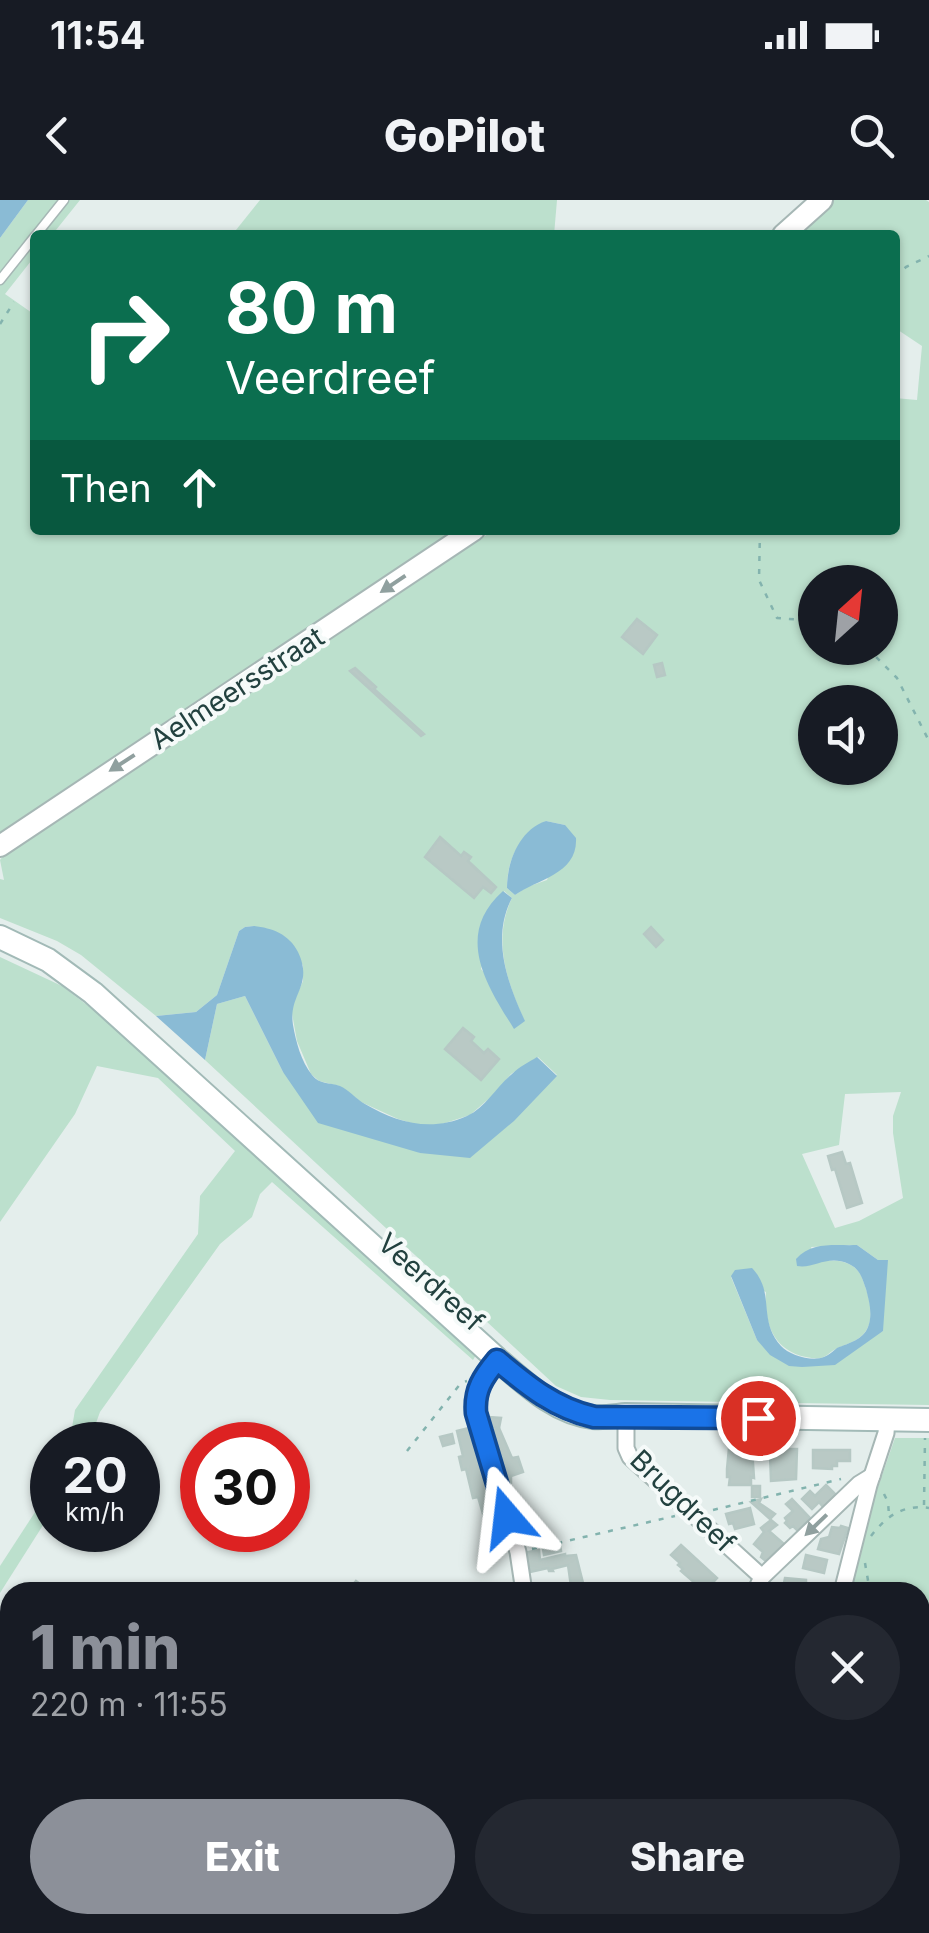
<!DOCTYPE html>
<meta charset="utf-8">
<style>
:root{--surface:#171b24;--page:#242831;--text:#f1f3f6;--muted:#9ea1a6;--accent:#8c9099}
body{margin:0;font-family:Inter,sans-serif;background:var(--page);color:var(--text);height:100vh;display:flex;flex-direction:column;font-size:38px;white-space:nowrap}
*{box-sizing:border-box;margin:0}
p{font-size:32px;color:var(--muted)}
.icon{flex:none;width:55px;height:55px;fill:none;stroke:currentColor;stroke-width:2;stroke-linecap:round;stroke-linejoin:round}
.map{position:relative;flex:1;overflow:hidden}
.panel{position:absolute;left:0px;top:1382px;width:930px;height:352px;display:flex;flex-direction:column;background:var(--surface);border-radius:30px 30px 0 0;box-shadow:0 2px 8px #0004}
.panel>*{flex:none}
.banner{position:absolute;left:30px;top:30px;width:870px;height:305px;border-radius:10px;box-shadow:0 2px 8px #0004;background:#0b6e4f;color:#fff;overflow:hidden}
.needle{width:65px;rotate:27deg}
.fabs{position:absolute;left:798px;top:365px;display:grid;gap:20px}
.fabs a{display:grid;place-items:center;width:100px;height:100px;border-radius:50%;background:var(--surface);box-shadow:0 2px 8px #0004;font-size:50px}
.speed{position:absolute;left:30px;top:1222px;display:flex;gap:20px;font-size:50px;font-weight:700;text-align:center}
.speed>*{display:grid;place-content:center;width:130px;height:130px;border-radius:50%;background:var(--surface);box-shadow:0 2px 8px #0004;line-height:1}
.speed small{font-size:25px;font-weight:400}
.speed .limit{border:15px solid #d22;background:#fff;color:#111}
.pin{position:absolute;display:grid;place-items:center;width:85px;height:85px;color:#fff;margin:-42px;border:5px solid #fff;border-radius:50%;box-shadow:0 2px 10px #0007}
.me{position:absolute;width:110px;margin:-55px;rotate:343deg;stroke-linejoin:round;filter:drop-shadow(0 0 8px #0008)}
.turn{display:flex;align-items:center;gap:35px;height:210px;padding:0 30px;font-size:45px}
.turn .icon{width:130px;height:130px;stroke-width:2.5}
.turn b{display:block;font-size:70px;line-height:85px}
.then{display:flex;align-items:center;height:95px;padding:0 30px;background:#0003;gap:20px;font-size:38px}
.round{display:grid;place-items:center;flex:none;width:105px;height:105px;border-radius:52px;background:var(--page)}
.headline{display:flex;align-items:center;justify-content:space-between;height:170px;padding:0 30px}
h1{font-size:60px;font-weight:800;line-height:75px;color:var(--accent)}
.button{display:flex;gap:20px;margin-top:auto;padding:20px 30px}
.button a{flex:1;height:115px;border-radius:60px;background:var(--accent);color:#fff;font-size:40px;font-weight:800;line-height:115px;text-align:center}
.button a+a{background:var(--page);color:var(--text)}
.status{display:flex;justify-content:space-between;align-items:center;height:70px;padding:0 50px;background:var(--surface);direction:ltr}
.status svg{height:28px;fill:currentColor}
header{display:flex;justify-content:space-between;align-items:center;height:130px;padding:0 30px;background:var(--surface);font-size:45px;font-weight:800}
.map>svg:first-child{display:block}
.green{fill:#bce0cd;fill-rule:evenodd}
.water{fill:#8abbd5}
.building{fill:#b9c9c5;stroke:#b6c8c4;stroke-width:2.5}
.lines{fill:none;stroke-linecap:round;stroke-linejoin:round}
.service-casing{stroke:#a6b7b5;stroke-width:11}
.minor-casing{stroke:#a6b7b5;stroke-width:19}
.tertiary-casing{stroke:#a6b7b5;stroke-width:24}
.secondary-casing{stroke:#a2bab7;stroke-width:26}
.path{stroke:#83b3ae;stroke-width:2.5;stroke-dasharray:5 8;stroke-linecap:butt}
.service{stroke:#fff;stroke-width:8}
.minor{stroke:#fff;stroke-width:15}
.tertiary{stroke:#fff;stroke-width:20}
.secondary{stroke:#fff;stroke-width:22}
.oneway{fill:#90a09f}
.route-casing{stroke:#114b97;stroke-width:25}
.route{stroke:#1a73e8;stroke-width:18}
.labels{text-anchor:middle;stroke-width:8;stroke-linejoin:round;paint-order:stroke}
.street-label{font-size:28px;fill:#22413f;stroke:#f5faf9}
</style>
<div class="status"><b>11:54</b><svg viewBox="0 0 49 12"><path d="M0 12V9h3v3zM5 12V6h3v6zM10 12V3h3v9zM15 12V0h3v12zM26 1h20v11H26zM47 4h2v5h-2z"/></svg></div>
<header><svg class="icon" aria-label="back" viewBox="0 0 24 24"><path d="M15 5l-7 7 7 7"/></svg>GoPilot<svg class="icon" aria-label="search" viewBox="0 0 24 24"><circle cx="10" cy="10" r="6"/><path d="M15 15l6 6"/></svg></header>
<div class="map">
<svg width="929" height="1733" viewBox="0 0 929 1733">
<rect width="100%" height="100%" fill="#e4eeec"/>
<g class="green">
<path d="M28,0H80L52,35H35V56L5,94L35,115V330H461L439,345L450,359L494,330H895V198L917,200L922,146L895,128V35H791L832,0H926L929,2V1205L610,1200L581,1197L556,1186L205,860L217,804L245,796L283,872L420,953L557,875L538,857L511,874L492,896L470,915L439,925H418L398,919L361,902L339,886L319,881L311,874L297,841L291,808L303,781V765L254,726L245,727L239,731L217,795L196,812L156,816L81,755L57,741L0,718V679L4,680L0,660L7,651L0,644V38ZM815,382H880V448H815ZM815,502H880V568H815ZM546,621L565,625L547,680L527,687L515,695L507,688C507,658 520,635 546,621ZM504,691L512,698C492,739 507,782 524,820L481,769ZM901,892L893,916V933L903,998L859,1021L835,1028L802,954L839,945L845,894ZM857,1045L878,1060L883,1131L802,1167L757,1140L731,1077L766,1092C764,1123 773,1150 806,1157C812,1158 815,1159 821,1158C827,1156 829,1153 834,1150C841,1146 849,1144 856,1140C879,1127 870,1098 862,1078C855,1059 832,1059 815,1062L811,1047Z"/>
<polygon points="260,0 557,0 554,35 232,35"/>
<polygon points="0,757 62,786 100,815 476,1155 473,1160 272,982 260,994 252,1017 220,1044 100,1212 88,1245 69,1245 75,1210 198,1034 200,996 235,951 158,878 97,866 75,914 0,1022"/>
<polygon points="895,1238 929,1238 929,1483 920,1481 920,1392 848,1392 877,1290"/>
<polygon points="52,1286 52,1311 0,1393 0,1366"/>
<polygon points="10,1543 10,1725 25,1725 21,1733 0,1733 0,1561"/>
<polygon points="136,1725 187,1725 160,1733 98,1733"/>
</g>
<g class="water">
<polygon points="0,0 28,0 0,38"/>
<path d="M546,621L565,625L576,638C578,674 538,679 515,695L507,688C507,662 519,630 546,621Z"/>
<path d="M503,691L512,698C491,738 507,782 525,821L514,829C486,784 454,735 503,691Z"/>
<path d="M254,726C272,728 289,734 298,752C314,786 288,794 293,825C296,842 301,861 312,875C320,885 329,882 340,886C348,889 356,899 365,904C397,923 431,932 467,916C486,907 496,887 512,874C519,867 529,862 537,857L557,876L514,921L470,958L420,953L318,923L283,872L245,796L217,804L205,860L156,816L196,812L217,795L239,731L245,727Z"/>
<path d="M857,1045L878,1060H888L883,1131L835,1165L802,1167L789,1166L770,1155L757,1140L731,1076L735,1070L752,1068C776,1093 757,1119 781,1146C789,1155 812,1162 824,1157C829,1155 833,1151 837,1148C849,1143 863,1140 868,1127C873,1114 869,1101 866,1089C862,1078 860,1069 849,1064C827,1054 815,1069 797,1066L796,1059C812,1041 835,1046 857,1045Z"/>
</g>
<g class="building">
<polygon points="637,419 657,435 643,454 622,437"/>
<polygon points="662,463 665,475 657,477 654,465"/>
<polygon points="355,468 376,487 374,489 424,534 421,536 350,471"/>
<polygon points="440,637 461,656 464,652 471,657 468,661 496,687 491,693 483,687 474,698 425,657"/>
<polygon points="651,727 663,740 656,747 644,734"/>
<polygon points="463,828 474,837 471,841 484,853 488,849 499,859 481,880 445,849"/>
<polygon points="842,952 846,964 850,963 862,1003 847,1008 835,969 832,970 828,956"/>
<polygon points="488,1217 501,1218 499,1228 487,1226"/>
<polygon points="473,1227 498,1319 486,1324 478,1297 473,1298 466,1269 462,1270 459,1257 463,1256 457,1231"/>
<polygon points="499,1228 512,1258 518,1257 523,1272 511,1276 511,1283 504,1286 487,1232"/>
<polygon points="452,1234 454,1243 443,1246 440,1237"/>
<polygon points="729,1248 752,1249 754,1278 751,1277 751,1285 729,1285 730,1277 727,1277 727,1269"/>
<polygon points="783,1249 797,1249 796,1279 771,1281 770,1253 783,1253"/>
<polygon points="813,1250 850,1250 850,1261 837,1261 837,1266 832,1266 832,1269 813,1268"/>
<polygon points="826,1285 836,1295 823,1307 819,1302 812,1309 802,1299 810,1291 815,1296"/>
<rect x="752" y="1286" width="8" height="11"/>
<polygon points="761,1299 759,1303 775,1314 770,1319 751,1302"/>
<polygon points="792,1299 810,1318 798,1331 793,1326 790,1328 785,1323 787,1321 785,1318 793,1311 786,1304"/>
<polygon points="750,1308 754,1324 735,1329 733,1323 729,1324 726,1314"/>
<polygon points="771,1320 777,1325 769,1331 784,1344 766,1361 761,1357 763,1352 754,1344 764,1332 761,1328"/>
<polygon points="841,1326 848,1328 839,1354 818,1349 821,1339 829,1337 832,1327 840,1328"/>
<polygon points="560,1344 561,1351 544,1355 543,1349"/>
<polygon points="681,1345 717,1378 704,1392 697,1392 691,1387 695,1383 681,1371 683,1369 678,1365 680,1363 671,1355"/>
<polygon points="539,1350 540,1360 565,1354 565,1356 576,1355 583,1383 571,1386 568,1365 552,1369 553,1371 549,1371 548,1368 530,1372 527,1355 528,1352"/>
<polygon points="806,1355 827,1360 824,1373 803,1368"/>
<polygon points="785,1378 806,1380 806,1383 811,1384 809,1392 783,1388"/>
<polygon points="356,1381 371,1392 347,1392"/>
</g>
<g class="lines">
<defs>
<g id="service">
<polyline points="36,35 64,0"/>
<polyline points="0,80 35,36"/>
</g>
<g id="minor">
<path d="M497,1159C483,1177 474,1190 476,1213L518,1352L524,1392"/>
<polyline points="626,1215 626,1248 630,1257 762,1377"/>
<polyline points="755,1392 762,1377 859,1284 872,1276"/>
<polyline points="842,1392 869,1285 886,1233 887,1220"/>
<polyline points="920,1487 929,1488"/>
<polyline points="920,1621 929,1581"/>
<polyline points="605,1725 638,1733"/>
<polyline points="71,1733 102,1725"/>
<polyline points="346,1733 349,1725"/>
<polyline points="537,1733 539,1725"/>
<polyline points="667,1733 669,1725"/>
<polyline points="895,1733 897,1725"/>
</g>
<g id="tertiary">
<polyline points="783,35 822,0"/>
<polyline points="0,646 474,330"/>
</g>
<path id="secondary" d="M0,737L48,760L93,793L497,1159C525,1183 555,1213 593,1217C604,1218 615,1216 626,1215L929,1220"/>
</defs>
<use href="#service" class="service-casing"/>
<use href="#minor" class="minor-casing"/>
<use href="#tertiary" class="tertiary-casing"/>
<use href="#secondary" class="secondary-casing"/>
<g class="path">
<polyline points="895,77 906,67 929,56"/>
<polyline points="0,124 14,102"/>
<polyline points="760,330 759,380 777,418 815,421"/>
<polyline points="867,448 897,478 929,541"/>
<polyline points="407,1251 461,1183 467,1181"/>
<polyline points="884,1294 888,1302 889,1315"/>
<polyline points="924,1305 925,1238"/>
<polyline points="713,1310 841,1279"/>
<path d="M871,1336C886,1316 904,1304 929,1308"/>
<polyline points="532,1349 675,1316"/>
<polyline points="865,1363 870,1392"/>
</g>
<use href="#service" class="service"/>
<use href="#minor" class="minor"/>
<use href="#tertiary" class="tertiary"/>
<use href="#secondary" class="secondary"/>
</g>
<defs><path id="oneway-solid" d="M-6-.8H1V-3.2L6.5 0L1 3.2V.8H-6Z" transform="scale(2.5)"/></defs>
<g class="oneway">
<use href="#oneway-solid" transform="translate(393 384) rotate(146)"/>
<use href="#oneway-solid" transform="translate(122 563) rotate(147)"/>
<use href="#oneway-solid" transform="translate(816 1325) rotate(136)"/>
</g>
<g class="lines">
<defs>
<path id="route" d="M507,1317L476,1213C474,1190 483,1177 497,1160C527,1185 554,1208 594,1217L758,1218"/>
</defs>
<use href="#route" class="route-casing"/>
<use href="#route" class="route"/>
</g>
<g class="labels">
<g class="street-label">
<text transform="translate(237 488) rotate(-33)" y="10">Aelmeersstraat</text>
<text transform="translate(431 1082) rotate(42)" y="10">Veerdreef</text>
<text transform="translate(683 1301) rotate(44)" y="10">Brugdreef</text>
</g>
</g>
</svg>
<div class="fabs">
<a><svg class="needle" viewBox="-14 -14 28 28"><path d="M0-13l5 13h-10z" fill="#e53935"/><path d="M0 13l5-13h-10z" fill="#9ea1a6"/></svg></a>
<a><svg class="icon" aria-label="sound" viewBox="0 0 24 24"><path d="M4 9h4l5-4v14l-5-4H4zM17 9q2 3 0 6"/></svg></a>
</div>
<div class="speed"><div>20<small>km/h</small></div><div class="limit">30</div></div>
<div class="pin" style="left:758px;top:1218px;background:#d93025"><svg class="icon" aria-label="arrive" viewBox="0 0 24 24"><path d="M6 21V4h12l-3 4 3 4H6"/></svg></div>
<svg class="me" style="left:507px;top:1317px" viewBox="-20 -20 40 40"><path d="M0-17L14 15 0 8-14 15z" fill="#1a73e8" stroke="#fff" stroke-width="4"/></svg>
<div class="banner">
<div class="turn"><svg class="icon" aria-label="right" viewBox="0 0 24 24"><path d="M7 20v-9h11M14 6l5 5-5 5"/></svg><div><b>80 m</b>Veerdreef</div></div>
<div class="then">Then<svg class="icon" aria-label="ahead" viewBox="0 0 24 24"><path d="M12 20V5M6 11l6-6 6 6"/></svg></div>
</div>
<section class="panel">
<div class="headline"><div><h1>1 min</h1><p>220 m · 11:55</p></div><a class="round"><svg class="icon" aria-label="close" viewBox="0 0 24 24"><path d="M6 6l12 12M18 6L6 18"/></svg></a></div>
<div class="button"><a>Exit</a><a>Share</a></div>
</section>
</div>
